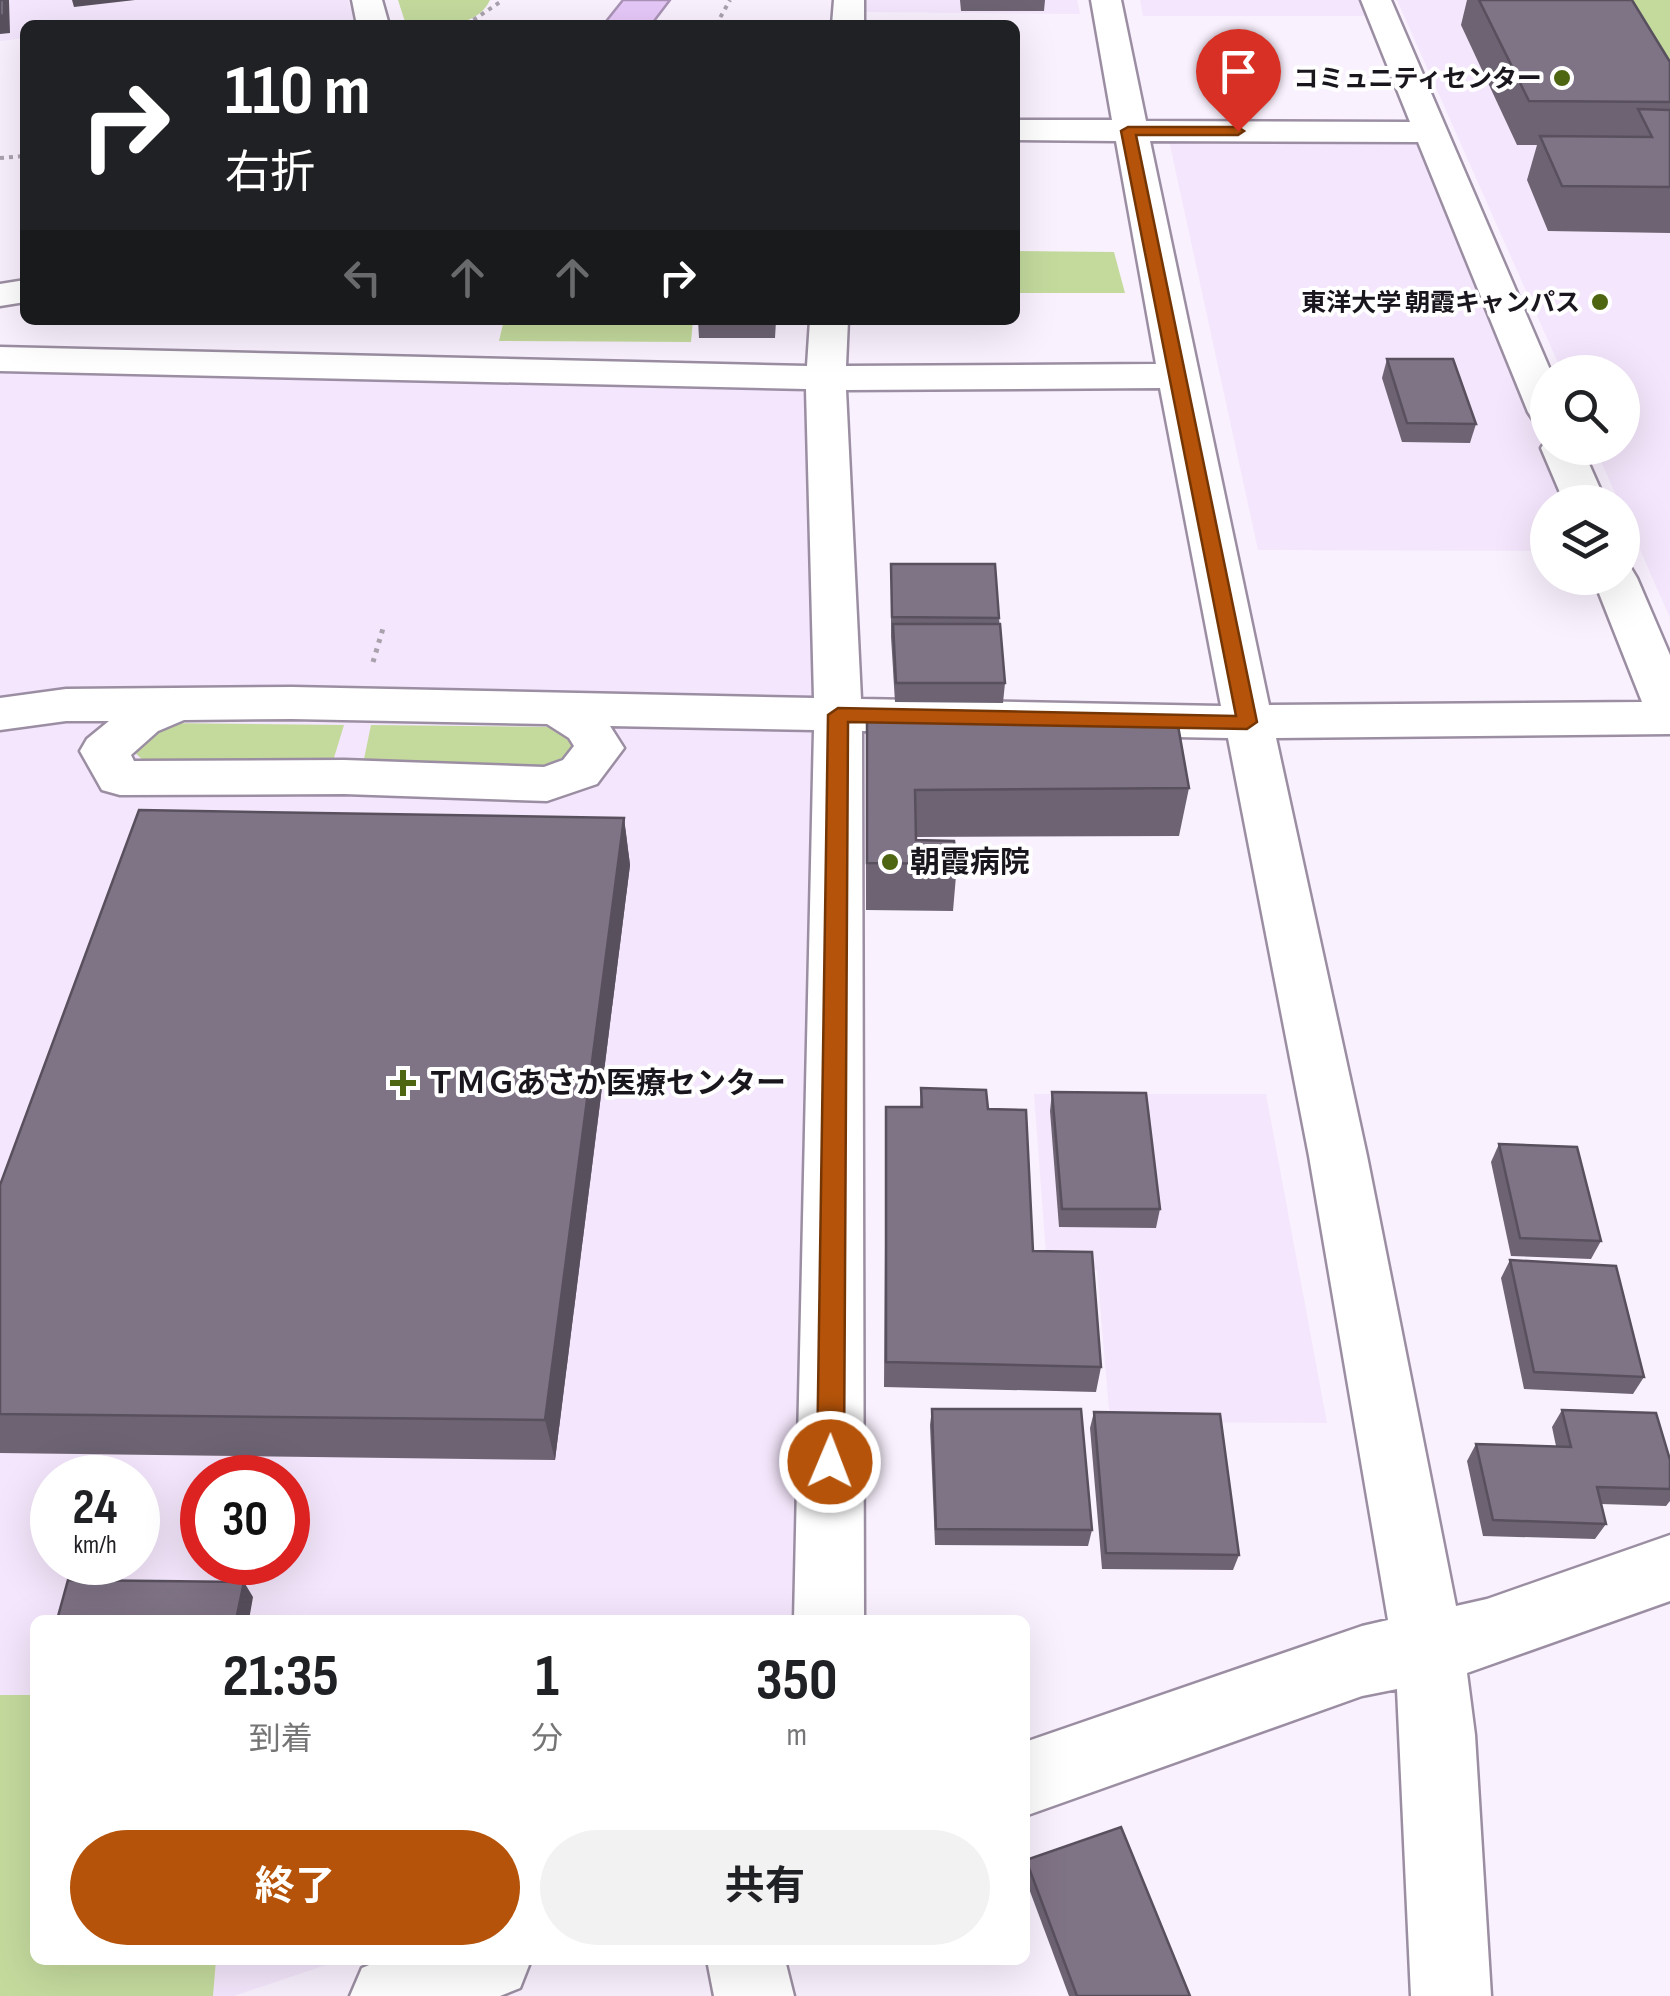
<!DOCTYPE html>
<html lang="ja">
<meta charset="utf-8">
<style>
:root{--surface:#fff;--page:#f2f2f2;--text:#202124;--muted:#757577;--accent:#b45309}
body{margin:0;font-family:"Sofia Sans Condensed","Noto Sans JP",sans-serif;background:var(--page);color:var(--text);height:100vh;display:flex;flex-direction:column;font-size:38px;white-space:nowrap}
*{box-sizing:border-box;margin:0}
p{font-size:32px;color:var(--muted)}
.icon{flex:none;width:55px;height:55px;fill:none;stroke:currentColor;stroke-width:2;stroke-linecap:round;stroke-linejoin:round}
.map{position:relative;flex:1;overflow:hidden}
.sheet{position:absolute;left:30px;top:1615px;width:1000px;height:350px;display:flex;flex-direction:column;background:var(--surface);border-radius:15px;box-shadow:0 10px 40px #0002}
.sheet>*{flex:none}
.banner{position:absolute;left:20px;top:20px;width:1000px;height:305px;border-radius:15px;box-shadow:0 10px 40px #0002;background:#202124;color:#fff;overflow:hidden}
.tools{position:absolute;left:1530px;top:355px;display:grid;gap:20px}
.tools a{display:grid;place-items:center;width:110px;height:110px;border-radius:50%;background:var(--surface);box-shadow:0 10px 40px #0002;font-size:50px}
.speed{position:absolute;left:30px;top:1455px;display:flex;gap:20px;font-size:50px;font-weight:700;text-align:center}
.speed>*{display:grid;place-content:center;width:130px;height:130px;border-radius:50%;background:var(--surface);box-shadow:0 10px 40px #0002;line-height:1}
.speed small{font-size:25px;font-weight:400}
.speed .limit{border:15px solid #d22;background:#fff;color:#111}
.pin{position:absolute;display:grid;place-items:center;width:85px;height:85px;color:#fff;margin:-102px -42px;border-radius:50% 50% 50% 0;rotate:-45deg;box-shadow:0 0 10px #0007}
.pin .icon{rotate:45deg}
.me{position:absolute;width:110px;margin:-55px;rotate:1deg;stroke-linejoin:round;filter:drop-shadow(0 0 8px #0008)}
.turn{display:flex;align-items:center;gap:35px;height:210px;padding:0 40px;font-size:45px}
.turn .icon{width:130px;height:130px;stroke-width:2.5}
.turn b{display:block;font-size:70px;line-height:85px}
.lanes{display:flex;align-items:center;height:95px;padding:0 40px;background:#0003;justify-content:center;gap:50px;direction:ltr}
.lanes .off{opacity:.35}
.eta{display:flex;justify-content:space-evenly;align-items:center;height:170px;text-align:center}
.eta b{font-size:60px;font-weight:700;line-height:70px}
.button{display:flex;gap:20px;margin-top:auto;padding:20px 40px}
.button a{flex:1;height:115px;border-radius:60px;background:var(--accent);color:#fff;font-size:40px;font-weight:700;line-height:115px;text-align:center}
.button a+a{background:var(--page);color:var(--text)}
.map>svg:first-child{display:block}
.built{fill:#f4e6fc;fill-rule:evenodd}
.green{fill:#c4da9d}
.water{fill:#e6c8f8;stroke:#a993b6;stroke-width:2.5}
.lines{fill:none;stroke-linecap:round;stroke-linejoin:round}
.minor-casing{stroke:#9b8ea2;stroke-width:5}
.path-far1{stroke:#a9a2ad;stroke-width:4;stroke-dasharray:4 5;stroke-linecap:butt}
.path{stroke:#a9a2ad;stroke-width:5;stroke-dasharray:4 6;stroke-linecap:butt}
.minor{fill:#fff;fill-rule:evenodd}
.wall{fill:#6d6373}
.shaded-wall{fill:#59505e}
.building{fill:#7f7386;stroke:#59505e;stroke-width:2.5}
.route{fill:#b45309;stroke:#753606;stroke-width:2.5}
.poi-dot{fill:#4e6512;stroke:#fff;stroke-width:4}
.labels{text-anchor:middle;stroke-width:8;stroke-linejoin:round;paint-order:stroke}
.far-poi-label{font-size:25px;font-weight:bold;fill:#1a161d;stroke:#fff;text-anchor:end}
.poi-label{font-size:30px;font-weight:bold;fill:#1a161d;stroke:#fff;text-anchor:start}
</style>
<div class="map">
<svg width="1670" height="1996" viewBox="0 0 1670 1996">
<rect width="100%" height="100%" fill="#f9f1fe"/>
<g class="built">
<polygon points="0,0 348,0 356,25 25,25 25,38 0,41"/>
<polygon points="863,0 1077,0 1080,14 863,12"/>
<polygon points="1140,0 1364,0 1370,16 1143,16"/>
<polygon points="1397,0 1670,0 1670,618 1623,511 1622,502 1619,502 1595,448 1622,448 1622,372 1562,372"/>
<polygon points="1168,136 1419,137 1564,502 1548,502 1547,551 1258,550"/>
<path d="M0,367L781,383L816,399L799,1620H35V1695H0ZM52,1478H138V1562H52ZM202,1478H288V1562H202Z"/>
<polygon points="1034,1094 1266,1094 1327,1423 1110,1422 1097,1270 1047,1267"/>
<polygon points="216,1960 341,1960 234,1996 213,1996"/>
</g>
<g class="green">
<path d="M398,0H490C476,30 434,25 406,25Z"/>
<polygon points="1626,0 1670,0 1670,73"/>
<polygon points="1015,251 1114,252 1125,293 1015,293"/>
<polygon points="504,320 693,320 691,342 499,341"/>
<polygon points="165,723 344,725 333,761 145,762 130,748"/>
<path d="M371,725L558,727C583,748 571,760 543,766L364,759Z"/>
<polygon points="0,1695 35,1695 35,1960 216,1960 213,1996 0,1996"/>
</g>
<polygon class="water" points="623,0 670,0 651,25 603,25"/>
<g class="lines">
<defs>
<g id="minor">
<polygon points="352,0 382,0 389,25 357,25"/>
<polygon points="834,0 864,0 864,25 832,25"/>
<path d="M1091,0H1121L1146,121L1410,122L1361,0H1391L1551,372H1548V424L1534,421L1528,412L1418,142L1150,141L1269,705L1642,702L1593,578H1622V566L1631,568L1637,578L1670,655V734L1276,738L1367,1156L1456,1606L1487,1599L1670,1535V1601L1467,1673L1475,1735L1491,1996H1411L1397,1689L1362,1696L1025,1816V1742L1362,1626L1388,1620L1309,1156L1228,738L862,731L864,1620H794L814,730L610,726L624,748L597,784L547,801L344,794L120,795L102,790L80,751L87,739L109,721H66L0,730V698L66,689L292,687L814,698L806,389L0,371V347L807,366L810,320H848L846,366L1156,364L1116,141L1015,140V120H1112ZM1160,388L1221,706L861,699L846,390ZM292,719L547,724L569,738L574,746L563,760L544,767L344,760L134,761L131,755L158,731L184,720Z"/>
<polygon points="25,280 25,302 0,306 0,284"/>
<polygon points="1547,439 1548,448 1582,448 1606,502 1564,502 1541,448"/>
<polygon points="381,1960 531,1960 520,1988 500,1996 350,1996 362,1968"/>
<polygon points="707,1960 785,1960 794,1996 714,1996"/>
</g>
</defs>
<use href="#minor" class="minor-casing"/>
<g class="path-far1">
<polyline points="466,25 503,0"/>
<polyline points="716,25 730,0"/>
<polyline points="0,158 25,156"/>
</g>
<polyline class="path" points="373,662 384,625"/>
<use href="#minor" class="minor"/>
</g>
<g class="wall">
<polygon points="960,0 1045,0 1044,11 961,11"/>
<polygon points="1467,0 1632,0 1670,62 1670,233 1548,231 1527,180 1537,145 1517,145 1461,25"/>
<polygon points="698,320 791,320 776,321 775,338 699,338"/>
<polygon points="1387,359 1476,424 1470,443 1402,442 1382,378"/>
<polygon points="891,564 999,618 1005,683 1003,703 895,702 891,637"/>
<polygon points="866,765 1189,788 1179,836 916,837 916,840 957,864 953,911 866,910"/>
<polygon points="624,818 630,865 555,1460 0,1453 0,1185"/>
<polygon points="921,1088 988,1109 1033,1251 1101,1367 1096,1392 884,1387 886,1107 920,1107"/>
<polygon points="1052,1092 1160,1209 1156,1228 1059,1227 1050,1111"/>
<polygon points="1499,1144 1601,1241 1591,1259 1511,1256 1491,1162"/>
<polygon points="1510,1260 1644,1377 1633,1394 1524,1389 1501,1278"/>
<polygon points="932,1409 1092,1530 1088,1546 935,1545 930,1425"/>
<polygon points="1562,1410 1670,1460 1670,1501 1666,1506 1601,1504 1606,1524 1595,1539 1483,1536 1467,1461 1476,1444 1556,1446 1552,1427"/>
<polygon points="1094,1412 1239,1555 1233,1570 1102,1569 1090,1428"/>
<polygon points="1026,1860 1190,1996 1069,1996 1025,1878"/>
</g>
<g class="shaded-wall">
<polygon points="4,0 9,0 10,33 0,34 0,16"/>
<polygon points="72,0 135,0 74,7"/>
<polygon points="624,818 630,865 555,1460 545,1420"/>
<polygon points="244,1582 253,1597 249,1620 236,1620"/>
</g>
<g class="building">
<polygon points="0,0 4,0 4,15 0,16"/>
<polygon points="1479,0 1632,0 1670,62 1670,102 1529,101"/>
<polygon points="1638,109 1670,110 1670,187 1562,186 1540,136 1652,137"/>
<polygon points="1387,359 1453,359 1476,424 1407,423"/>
<polygon points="891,564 995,564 999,618 892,617"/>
<polygon points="893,624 1000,624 1005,683 896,683"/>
<polygon points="867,718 1177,720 1189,788 915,790 916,840 954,841 957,864 867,863"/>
<polygon points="139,810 624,818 545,1420 0,1414 0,1185"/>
<polygon points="921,1088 986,1090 988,1109 1026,1110 1033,1251 1092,1252 1101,1367 886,1362 886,1107 922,1107"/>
<polygon points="1052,1092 1146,1093 1160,1209 1062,1209"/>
<polygon points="1499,1144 1577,1147 1601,1241 1520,1238"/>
<polygon points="1510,1260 1616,1266 1644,1377 1534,1372"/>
<polygon points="932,1409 1081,1409 1092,1530 936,1529"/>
<polygon points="1562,1410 1656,1413 1670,1460 1670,1489 1597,1487 1606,1524 1493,1520 1476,1444 1571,1447"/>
<polygon points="1094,1412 1220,1414 1239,1555 1106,1553"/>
<polygon points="68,1580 244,1582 236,1620 57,1620"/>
<polygon points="1121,1827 1190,1996 1077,1996 1026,1860"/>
</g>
<polygon class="route" points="1128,127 1238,127 1244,131 1238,135 1136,135 1257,722 1247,729 848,722 844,1462 840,1471 830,1475 821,1471 817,1462 828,715 838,708 1236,716 1121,131"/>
<g class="poi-dot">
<circle cx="1562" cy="78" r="10"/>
<circle cx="1600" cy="302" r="10"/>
<circle cx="890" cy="862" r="10"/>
<path d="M398 1068h10v10h10v10h-10v10h-10v-10h-10v-10h10z"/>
</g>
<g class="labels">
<g class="far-poi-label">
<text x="1542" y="87">コミュニティセンター</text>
<text x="1580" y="311">東洋大学 朝霞キャンパス</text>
</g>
<g class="poi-label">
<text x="910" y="872">朝霞病院</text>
<text x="426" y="1093">ＴＭＧあさか医療センター</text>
</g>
</g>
</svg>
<div class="tools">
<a><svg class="icon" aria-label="search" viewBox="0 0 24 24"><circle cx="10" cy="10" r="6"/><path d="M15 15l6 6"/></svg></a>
<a><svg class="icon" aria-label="layers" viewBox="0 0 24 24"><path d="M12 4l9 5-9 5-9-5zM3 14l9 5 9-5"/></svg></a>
</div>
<div class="speed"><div>24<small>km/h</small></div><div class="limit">30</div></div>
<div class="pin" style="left:1238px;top:131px;background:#d93025"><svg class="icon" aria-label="arrive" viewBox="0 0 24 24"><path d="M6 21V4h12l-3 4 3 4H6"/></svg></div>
<svg class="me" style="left:830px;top:1462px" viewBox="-20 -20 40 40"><circle r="17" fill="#b45309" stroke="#fff" stroke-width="3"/><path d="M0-11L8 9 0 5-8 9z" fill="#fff"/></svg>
<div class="banner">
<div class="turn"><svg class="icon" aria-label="right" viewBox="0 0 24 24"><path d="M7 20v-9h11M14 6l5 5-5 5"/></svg><div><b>110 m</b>右折</div></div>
<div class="lanes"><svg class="icon off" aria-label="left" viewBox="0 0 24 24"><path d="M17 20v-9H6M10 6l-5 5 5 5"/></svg><svg class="icon off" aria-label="ahead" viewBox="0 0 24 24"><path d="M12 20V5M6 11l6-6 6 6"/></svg><svg class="icon off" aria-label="ahead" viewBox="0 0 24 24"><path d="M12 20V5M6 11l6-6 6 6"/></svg><svg class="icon" aria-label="right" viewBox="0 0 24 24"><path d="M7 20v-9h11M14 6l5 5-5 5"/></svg></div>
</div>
<section class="sheet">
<div class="eta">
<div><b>21:35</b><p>到着</p></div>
<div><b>1</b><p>分</p></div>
<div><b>350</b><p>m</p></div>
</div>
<div class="button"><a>終了</a><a>共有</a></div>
</section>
</div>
